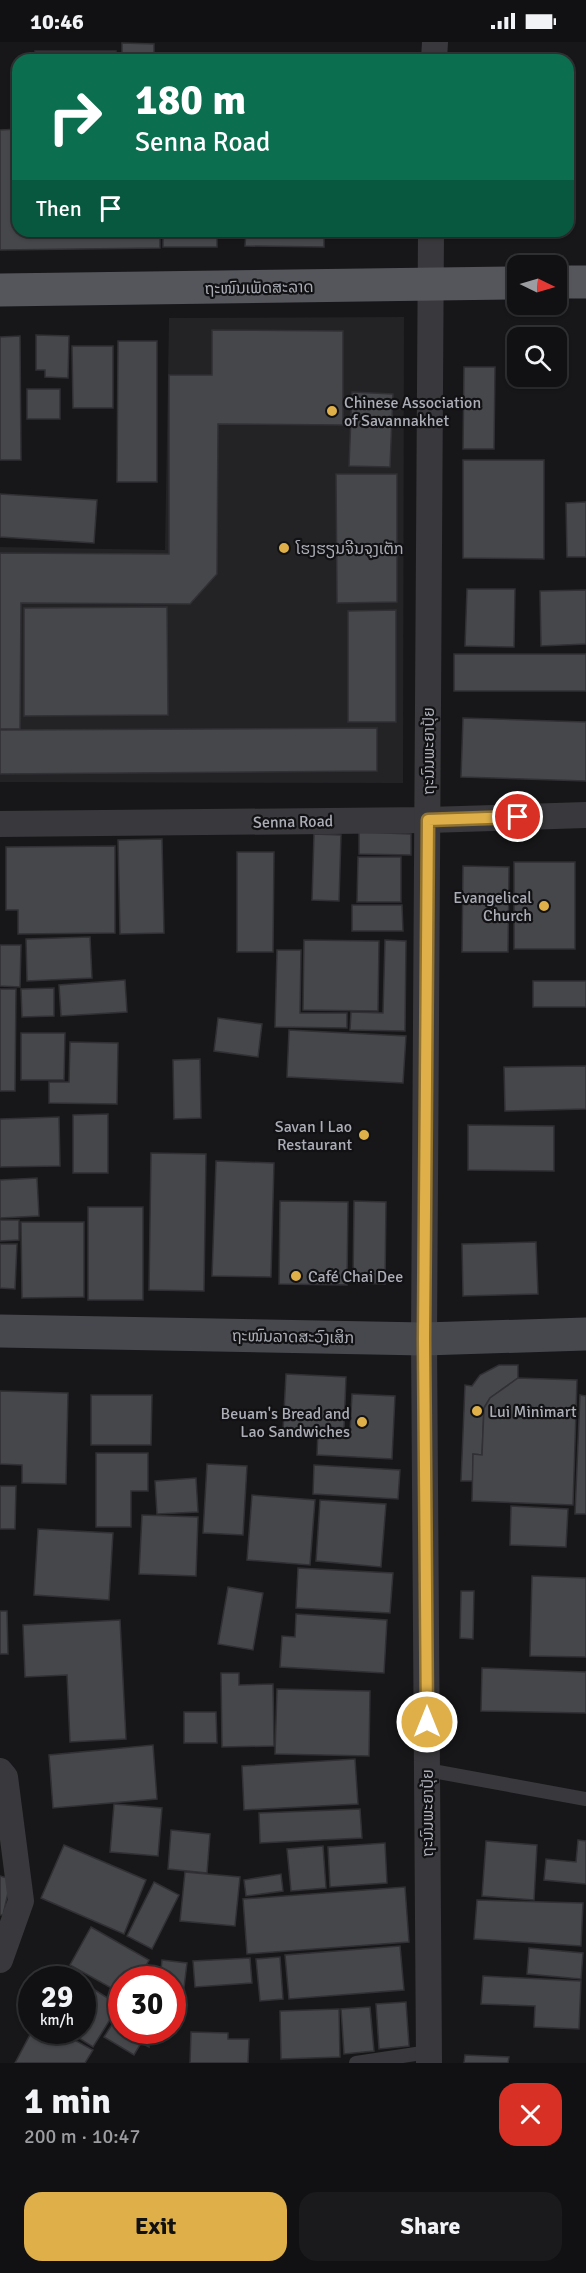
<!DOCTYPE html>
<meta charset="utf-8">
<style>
:root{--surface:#111113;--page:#1a1a1c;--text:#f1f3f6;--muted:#9c9da0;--line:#303133;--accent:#dfb049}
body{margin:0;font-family:Signika,"Noto Sans Lao",sans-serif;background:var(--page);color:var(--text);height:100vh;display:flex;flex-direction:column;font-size:22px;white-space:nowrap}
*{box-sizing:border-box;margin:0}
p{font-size:20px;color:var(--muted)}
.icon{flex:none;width:33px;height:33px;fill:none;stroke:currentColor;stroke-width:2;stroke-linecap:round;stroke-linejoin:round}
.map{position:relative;height:2021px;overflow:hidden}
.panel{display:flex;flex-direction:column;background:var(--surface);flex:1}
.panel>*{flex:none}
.top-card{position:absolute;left:12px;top:12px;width:562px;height:183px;border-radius:18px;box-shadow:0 2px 4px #0004,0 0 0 2px var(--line);background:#0b6e4f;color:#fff;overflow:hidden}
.needle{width:39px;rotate:95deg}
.tools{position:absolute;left:507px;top:213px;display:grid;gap:12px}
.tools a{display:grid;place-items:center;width:60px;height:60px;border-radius:12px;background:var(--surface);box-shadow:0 2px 4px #0004,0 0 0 2px var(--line);font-size:30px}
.speed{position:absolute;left:18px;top:1924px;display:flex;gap:12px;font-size:30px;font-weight:700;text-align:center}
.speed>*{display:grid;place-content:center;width:78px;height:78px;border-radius:50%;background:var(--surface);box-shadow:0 2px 4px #0004,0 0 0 2px var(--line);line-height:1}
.speed small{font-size:15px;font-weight:400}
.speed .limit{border:9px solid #d22;background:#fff;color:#111}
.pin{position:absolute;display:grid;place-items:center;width:51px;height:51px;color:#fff;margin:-26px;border:3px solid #fff;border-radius:50%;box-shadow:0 2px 6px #0007}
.me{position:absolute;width:66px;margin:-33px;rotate:0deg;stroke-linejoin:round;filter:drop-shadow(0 0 4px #0008)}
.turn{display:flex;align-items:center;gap:21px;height:126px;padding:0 24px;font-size:27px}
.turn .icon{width:78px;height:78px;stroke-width:2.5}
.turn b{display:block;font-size:42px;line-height:51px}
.then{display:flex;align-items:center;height:57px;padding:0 24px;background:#0003;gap:12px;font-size:22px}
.round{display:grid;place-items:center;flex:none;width:63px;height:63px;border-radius:18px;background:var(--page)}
.headline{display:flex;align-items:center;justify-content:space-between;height:102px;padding:0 24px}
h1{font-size:36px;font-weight:700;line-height:45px}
.action{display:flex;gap:12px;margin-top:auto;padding:12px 24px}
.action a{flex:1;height:69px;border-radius:18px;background:var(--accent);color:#111;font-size:24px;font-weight:700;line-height:69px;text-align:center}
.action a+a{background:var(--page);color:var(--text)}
.status{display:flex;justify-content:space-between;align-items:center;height:42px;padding:0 30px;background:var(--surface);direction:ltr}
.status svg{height:16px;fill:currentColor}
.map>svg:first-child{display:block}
.built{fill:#232326}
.building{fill:#46474b;stroke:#313135;stroke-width:1.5}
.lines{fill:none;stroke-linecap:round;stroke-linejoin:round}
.lane{stroke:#39393d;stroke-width:14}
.street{stroke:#39393d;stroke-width:26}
.secondary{stroke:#47484d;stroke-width:33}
.primary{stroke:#55565c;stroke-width:33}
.route-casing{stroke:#91722f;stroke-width:15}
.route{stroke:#dfb049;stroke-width:10}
.poi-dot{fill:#dfb049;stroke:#121214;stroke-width:2}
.labels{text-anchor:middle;stroke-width:4.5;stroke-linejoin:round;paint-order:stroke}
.street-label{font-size:16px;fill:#abaeb7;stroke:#121214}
.poi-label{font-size:16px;fill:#abaeb7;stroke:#121214;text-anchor:start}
</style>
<div class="status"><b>10:46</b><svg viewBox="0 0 49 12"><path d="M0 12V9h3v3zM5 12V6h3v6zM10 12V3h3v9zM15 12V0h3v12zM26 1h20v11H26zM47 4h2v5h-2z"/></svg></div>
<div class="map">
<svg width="586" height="2021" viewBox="0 0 586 2021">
<rect width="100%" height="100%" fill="#171719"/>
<polygon class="built" points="404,275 403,741 0,740 0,505 165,508 169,276"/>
<g class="building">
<polygon points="122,1 154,2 154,18 122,18"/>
<rect x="35" y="9" width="81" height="9"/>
<polygon points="338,13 393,14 393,18 338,18"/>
<polygon points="18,87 18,189 160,189 160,206 0,208 0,88"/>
<rect x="163" y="189" width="54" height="16"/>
<polygon points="246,189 324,189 324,205 245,204"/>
<rect x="339" y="189" width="55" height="5"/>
<polygon points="212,288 343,289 343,383 218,382 217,532 190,562 21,561 20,687 0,687 0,511 169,512 169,333 212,333"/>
<polygon points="36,293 69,294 68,336 45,335 45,328 36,328"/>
<polygon points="20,294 21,418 0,418 0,295"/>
<polygon points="118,299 157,299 157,440 117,440"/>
<polygon points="72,304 113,304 113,366 73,366"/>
<polygon points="464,325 495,325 494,407 463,407"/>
<rect x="27" y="347" width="33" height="30"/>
<polygon points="352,350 393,352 390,425 349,424"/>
<polygon points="463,418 544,418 544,517 463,516"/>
<polygon points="336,432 397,432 397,560 337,561"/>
<polygon points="0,452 97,458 94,501 0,495"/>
<polygon points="586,460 586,515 567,515 566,461"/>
<polygon points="467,547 515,547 514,605 465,604"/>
<polygon points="586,548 586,602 541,604 540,549"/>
<polygon points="167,565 168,673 24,674 24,566"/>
<polygon points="396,568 396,680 348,680 348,569"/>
<rect x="454" y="612" width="132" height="37"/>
<polygon points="463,676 586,680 586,739 461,735"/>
<polygon points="377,686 377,729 0,732 0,688"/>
<polygon points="359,790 411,792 411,813 359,812"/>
<polygon points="314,792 341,793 339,859 312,858"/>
<polygon points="162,797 164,891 120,892 118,798"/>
<polygon points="115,804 115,891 18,892 18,868 6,868 6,805"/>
<polygon points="237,810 274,810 273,910 237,910"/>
<polygon points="358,815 401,815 401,860 357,860"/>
<rect x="514" y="820" width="61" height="87"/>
<polygon points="463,824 509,825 508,910 462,910"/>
<polygon points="352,863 402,863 403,889 352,889"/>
<polygon points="90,895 92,936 27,939 26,897"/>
<polygon points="304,898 379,899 378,969 303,968"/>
<polygon points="385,898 406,899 405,989 350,988 351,970 383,971"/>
<polygon points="0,903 21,903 20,945 0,944"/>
<polygon points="277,908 301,908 300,971 347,971 347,986 275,985"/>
<polygon points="125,938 127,970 61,974 59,943"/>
<rect x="533" y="939" width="53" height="26"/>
<polygon points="54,946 54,974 22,975 21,947"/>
<polygon points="0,947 16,947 15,1049 0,1049"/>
<polygon points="218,976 262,982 258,1015 214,1009"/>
<polygon points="289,988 406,994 403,1041 287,1035"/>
<polygon points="21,991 65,991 64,1038 21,1038"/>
<polygon points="70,1000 118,1001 117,1062 49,1061 49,1040 69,1040"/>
<polygon points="200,1017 201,1076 174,1077 173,1018"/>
<polygon points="586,1024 586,1067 505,1069 504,1025"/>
<polygon points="108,1072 108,1131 73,1131 73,1073"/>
<polygon points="59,1075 60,1124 0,1125 0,1077"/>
<polygon points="468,1083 554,1084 554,1129 468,1128"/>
<polygon points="151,1111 206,1112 204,1249 149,1248"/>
<polygon points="216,1119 274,1121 271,1235 212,1234"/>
<polygon points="37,1136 39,1174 0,1176 0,1138"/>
<polygon points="280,1159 348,1160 347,1243 279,1242"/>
<polygon points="354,1159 386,1160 385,1242 353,1241"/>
<rect x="88" y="1165" width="55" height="93"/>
<polygon points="0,1178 19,1178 19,1198 0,1199"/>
<polygon points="21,1180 84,1180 84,1255 22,1256"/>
<polygon points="536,1200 538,1252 463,1254 462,1202"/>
<polygon points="0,1202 17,1202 15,1247 0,1246"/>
<polygon points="499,1323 518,1323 518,1336 490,1356 484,1366 482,1413 473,1412 473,1439 461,1439 465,1343 472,1344 480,1333"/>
<polygon points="286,1332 346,1335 344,1386 313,1385 313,1390 283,1388"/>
<polygon points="518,1336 577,1338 573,1463 472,1459 473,1412 482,1413 484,1366 490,1356"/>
<polygon points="0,1349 68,1351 66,1442 22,1441 22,1423 0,1422"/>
<polygon points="352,1352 395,1354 392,1417 317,1413 318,1388 350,1390"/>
<polygon points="91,1353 152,1353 151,1403 91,1403"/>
<polygon points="580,1353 586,1354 586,1472 575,1472"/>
<polygon points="96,1411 148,1411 148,1449 131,1449 131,1485 96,1485"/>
<polygon points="207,1422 247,1424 243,1493 203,1491"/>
<polygon points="314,1423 400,1428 398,1457 313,1452"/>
<polygon points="196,1436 198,1470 157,1472 155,1439"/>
<polygon points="0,1444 16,1444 15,1487 0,1487"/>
<polygon points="252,1453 315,1458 310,1523 247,1518"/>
<polygon points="320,1458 386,1462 381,1525 316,1519"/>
<polygon points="511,1464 568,1467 566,1505 510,1503"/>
<polygon points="142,1473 198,1475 196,1534 139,1532"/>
<polygon points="38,1487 113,1491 109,1558 34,1553"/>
<polygon points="298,1526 393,1531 390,1571 296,1566"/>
<polygon points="532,1534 586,1536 586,1615 530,1614"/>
<polygon points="228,1545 263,1551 253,1608 218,1602"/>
<polygon points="461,1549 474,1549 473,1597 460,1596"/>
<polygon points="0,1569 7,1569 8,1612 0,1612"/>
<polygon points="296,1572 387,1578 384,1631 280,1625 282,1594 295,1595"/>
<polygon points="120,1578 126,1697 70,1700 67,1633 25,1635 23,1583"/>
<polygon points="482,1626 586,1630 586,1671 481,1669"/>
<polygon points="221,1631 239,1631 239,1643 273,1642 274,1704 222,1705"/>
<polygon points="277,1647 370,1649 369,1714 275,1712"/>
<polygon points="184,1670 216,1670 217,1701 184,1701"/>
<polygon points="153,1703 157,1757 53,1766 49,1713"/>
<polygon points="355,1717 358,1762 244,1768 242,1724"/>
<polygon points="114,1762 162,1766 158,1814 110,1810"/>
<polygon points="360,1767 362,1796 260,1801 259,1771"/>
<polygon points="171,1788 210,1792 207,1831 168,1827"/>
<polygon points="578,1798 586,1799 586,1842 544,1838 546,1817 576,1820"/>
<polygon points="486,1799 537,1803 534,1858 482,1854"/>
<polygon points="385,1801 387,1841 330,1845 328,1805"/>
<polygon points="64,1803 146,1838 124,1892 41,1856"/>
<polygon points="323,1804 326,1846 291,1849 287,1807"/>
<polygon points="185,1830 240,1835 235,1884 180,1879"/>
<polygon points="281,1832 283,1849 246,1854 244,1838"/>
<polygon points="0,1834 11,1837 3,1873 0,1873"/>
<polygon points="154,1840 179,1853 152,1907 127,1894"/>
<polygon points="405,1845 409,1900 247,1912 243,1857"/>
<polygon points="477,1858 583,1861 581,1904 474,1897"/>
<polygon points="91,1885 149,1918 138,1938 122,1938 122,1952 70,1923"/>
<polygon points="400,1904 404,1948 289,1957 285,1913"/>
<polygon points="529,1906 583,1911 581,1937 527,1932"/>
<polygon points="280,1915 283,1957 260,1959 256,1917"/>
<polygon points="250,1916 252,1941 195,1945 193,1919"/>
<polygon points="162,1918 187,1921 179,1986 172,1986 172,1938 160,1938"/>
<polygon points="62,1927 80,1938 47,1938 49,1934 56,1938"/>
<polygon points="483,1934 581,1939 579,1987 534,1985 535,1964 481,1962"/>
<polygon points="82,1940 119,1963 93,2005 68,1989 82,1989"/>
<polygon points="406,1960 409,2004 379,2007 376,1962"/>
<polygon points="370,1965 374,2009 344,2012 341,1967"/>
<polygon points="122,1967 122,1989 148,1989 149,2005 141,2001 134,2013 104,1995"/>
<polygon points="339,1967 340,2015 281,2017 280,1969"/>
<polygon points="32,1989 58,1989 93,2008 85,2021 15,2021"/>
<polygon points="191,1990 228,1991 228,1997 249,1997 248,2021 190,2021"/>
<polygon points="465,2013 509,2015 508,2021 464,2021"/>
</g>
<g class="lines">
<g class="lane">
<polyline points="427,1728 586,1757"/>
<polyline points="356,2021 429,2010"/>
</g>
<g class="street">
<polyline points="434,18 435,0"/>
<polyline points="0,782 428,778 586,773"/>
<polyline points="0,1729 5,1735 21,1859 0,1918"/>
<polyline points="429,2021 424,1297 431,189"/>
</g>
<polyline class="secondary" points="0,1289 424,1297 586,1292"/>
<g class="primary">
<polyline points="556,240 586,240"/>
<polyline points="0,248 518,241"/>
</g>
</g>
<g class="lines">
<defs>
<polyline id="route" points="427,1680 424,1297 428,778 518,775"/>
</defs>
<use href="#route" class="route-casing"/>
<use href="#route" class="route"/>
</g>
<g class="poi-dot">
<circle cx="332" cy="369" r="6"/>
<circle cx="284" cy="506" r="6"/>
<circle cx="544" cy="864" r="6"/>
<circle cx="364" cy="1093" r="6"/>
<circle cx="296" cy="1234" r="6"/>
<circle cx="477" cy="1369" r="6"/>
<circle cx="362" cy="1380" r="6"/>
</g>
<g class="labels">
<g class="street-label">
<text transform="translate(259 245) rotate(-1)" y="6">ຖະໜົນເພັດສະລາດ</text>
<text transform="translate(428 709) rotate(-90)" y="6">ຖະນົນພະຍາປຸ້ຍ</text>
<text transform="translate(293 779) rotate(-1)" y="6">Senna Road</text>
<text transform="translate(293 1294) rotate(1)" y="6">ຖະໜົນລາດສະວົງເສິກ</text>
<text transform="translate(427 1771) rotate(-90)" y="6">ຖະນົນພະຍາປຸ້ຍ</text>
</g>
<g class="poi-label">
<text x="344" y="366">Chinese Association<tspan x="344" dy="18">of Savannakhet</tspan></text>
<text x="296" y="512">ໂຮງຮຽນຈີນຈຸງເຕັກ</text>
<text x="532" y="861" text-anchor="end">Evangelical<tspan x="532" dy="18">Church</tspan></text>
<text x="352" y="1090" text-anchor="end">Savan I Lao<tspan x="352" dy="18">Restaurant</tspan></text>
<text x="308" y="1240">Café Chai Dee</text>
<text x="489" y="1375">Lui Minimart</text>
<text x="350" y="1377" text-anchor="end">Beuam's Bread and<tspan x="350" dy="18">Lao Sandwiches</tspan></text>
</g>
</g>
</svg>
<div class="tools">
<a><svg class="needle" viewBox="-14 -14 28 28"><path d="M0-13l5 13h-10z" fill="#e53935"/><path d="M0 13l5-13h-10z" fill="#9c9da0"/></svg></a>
<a><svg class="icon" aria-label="search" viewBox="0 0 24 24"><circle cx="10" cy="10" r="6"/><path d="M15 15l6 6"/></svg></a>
</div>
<div class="speed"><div>29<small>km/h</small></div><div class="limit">30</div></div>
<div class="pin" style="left:518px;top:775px;background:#d93025"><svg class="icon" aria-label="arrive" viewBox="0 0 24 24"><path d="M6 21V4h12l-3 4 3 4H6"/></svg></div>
<svg class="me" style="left:427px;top:1680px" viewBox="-20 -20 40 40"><circle r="17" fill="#dfb049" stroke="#fff" stroke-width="3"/><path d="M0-11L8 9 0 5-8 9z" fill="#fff"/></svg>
<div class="top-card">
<div class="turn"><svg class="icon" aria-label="right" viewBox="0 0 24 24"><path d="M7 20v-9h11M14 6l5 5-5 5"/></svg><div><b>180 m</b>Senna Road</div></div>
<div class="then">Then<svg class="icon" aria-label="arrive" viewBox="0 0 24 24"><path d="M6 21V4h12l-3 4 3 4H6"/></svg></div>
</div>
</div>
<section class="panel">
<div class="headline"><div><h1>1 min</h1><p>200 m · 10:47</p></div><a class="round" style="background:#d93025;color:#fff"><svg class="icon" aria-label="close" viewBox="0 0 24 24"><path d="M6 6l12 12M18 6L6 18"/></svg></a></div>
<div class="action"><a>Exit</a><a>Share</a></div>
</section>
